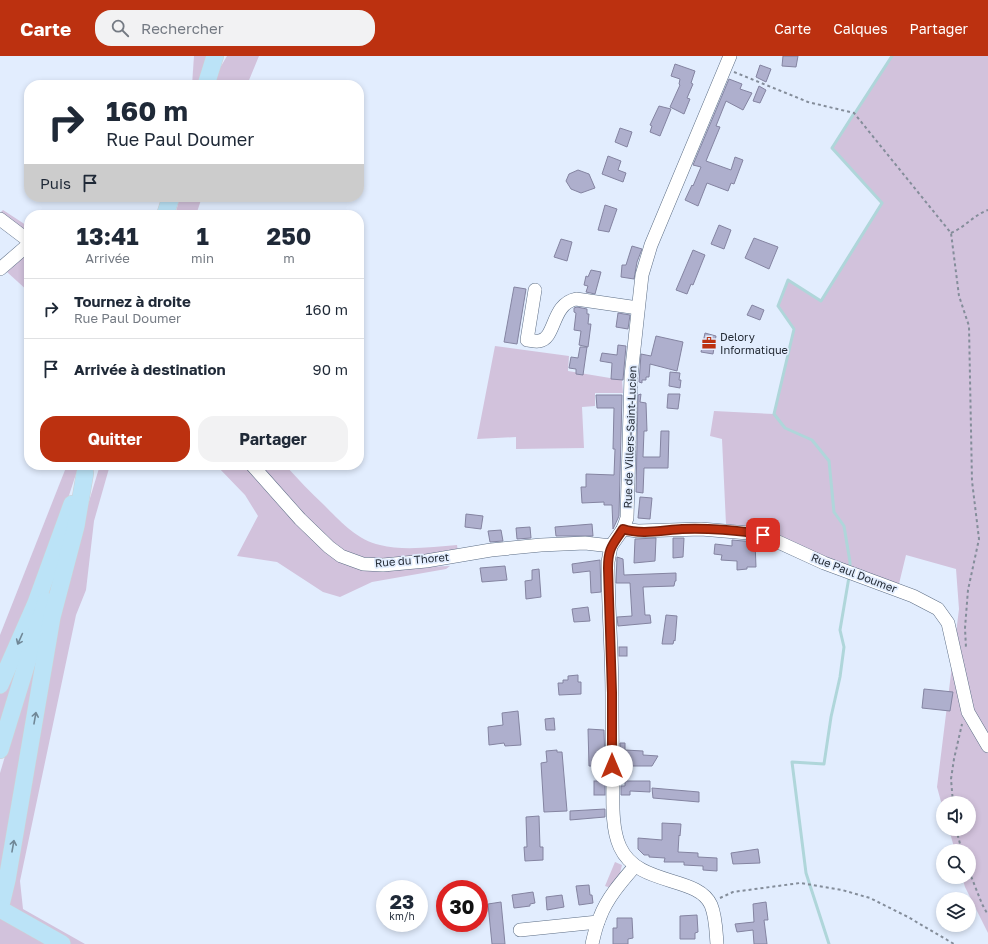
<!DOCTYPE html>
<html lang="fr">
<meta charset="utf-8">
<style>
:root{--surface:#fff;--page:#f2f2f3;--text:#1f2937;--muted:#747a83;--line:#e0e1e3;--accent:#bc3110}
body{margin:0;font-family:"Golos Text",sans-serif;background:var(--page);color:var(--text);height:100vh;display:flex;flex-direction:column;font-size:15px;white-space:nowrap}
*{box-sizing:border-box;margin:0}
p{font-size:13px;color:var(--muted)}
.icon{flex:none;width:22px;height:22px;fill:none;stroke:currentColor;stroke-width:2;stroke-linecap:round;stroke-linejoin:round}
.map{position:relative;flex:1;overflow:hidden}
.side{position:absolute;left:24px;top:154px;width:340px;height:260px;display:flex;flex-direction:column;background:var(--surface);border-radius:16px;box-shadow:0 2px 6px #0003}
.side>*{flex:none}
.hud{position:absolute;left:24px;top:24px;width:340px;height:122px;border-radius:16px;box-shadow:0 2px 6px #0003;background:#fff;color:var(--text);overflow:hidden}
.tools{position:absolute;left:936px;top:740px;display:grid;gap:8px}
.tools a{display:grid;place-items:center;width:40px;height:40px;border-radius:50%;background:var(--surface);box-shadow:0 2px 6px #0003;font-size:20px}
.speed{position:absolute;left:376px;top:824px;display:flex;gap:8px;font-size:20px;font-weight:700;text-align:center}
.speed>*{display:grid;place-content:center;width:52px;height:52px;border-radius:50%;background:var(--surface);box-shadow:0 2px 6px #0003;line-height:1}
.speed small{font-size:10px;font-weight:400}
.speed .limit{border:6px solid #d22;background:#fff;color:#111}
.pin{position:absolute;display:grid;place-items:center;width:34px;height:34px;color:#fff;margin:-17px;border-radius:8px;box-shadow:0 2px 6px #0006}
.me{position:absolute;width:44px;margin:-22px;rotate:0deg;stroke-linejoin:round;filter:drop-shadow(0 0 3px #0008)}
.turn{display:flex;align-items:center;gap:14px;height:84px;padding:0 16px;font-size:18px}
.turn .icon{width:52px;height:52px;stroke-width:2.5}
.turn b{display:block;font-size:28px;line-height:34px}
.then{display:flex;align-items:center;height:38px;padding:0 16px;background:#0003;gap:8px;font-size:15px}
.eta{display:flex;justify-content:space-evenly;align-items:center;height:68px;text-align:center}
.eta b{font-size:24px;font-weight:700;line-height:28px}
.cta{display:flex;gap:8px;margin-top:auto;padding:8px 16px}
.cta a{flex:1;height:46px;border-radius:16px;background:var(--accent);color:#fff;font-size:16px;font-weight:700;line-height:46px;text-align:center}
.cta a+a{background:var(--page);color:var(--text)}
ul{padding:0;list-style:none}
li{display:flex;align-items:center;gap:12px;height:60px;padding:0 16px;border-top:1px solid var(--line)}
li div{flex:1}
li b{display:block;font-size:15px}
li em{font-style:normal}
header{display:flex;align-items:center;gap:24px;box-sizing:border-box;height:56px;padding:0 20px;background:var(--accent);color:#fff}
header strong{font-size:19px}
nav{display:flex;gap:22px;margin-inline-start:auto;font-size:14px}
.search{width:280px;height:36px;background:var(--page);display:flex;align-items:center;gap:10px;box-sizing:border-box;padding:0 14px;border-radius:16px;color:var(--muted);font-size:15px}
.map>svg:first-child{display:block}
.green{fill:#d2c2dc}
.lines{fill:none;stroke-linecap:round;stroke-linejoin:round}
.stream{stroke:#afd6da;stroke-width:3}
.building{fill:#aeafcd;stroke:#8484a1}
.minor-casing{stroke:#5c6d85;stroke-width:14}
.major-casing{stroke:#cfd0d3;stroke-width:18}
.path{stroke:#848d9a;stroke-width:2;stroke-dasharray:3 3;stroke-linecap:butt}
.minor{stroke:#fff;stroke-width:13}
.major{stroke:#bbe3f7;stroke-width:17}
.oneway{stroke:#708796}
.route-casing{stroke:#7a200a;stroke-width:10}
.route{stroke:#bc3110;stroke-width:7}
.labels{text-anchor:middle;stroke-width:3.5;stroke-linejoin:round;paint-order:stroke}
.poi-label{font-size:11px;fill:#242b35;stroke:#e2edfe;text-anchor:start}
.street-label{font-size:11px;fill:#242b35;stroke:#e2edfe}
</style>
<header>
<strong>Carte</strong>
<div class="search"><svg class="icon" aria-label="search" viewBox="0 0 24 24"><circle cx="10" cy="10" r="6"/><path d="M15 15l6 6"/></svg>Rechercher</div>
<nav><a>Carte</a><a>Calques</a><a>Partager</a></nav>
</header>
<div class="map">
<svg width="988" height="888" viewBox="0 0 988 888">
<rect width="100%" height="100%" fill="#e2edfe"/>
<g class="green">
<polygon points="194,0 208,0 199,29 192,29"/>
<polygon points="227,0 259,0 247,29 214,29 217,17"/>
<polygon points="892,0 988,0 988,877 965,831 962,821 969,821 969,795 955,795 949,773 969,773 969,747 943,747 943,753 937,731 959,553 956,513 906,499 898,532 757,472 726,468 722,383 710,380 714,355 774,358 794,273 778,250 788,224 821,245 881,147 832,92"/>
<polygon points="180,141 202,141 196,159 175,159"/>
<polygon points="3,154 29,171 29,181 0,157"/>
<polygon points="29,197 29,236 7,216 25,199"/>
<polygon points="495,290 569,300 568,315 622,324 623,337 595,337 595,350 582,351 584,392 516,393 516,381 477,383"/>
<polygon points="67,409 79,409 45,512 0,619 0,579"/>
<polygon points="100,409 110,409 94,465 86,534 76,559 20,825 23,853 85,888 0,888 0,839 58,548"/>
<polygon points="216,409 247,409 284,450 364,513 450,510 446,513 372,526 340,541 323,536 277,506 237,500 258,460 245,439"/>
<path d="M258,409H285C298,423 310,436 324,449C340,465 357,484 380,489C403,495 433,491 457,489L458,497C424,501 388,508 354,501C335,497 274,427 258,409Z"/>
<polygon points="39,587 0,830 0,717"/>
<polygon points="26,593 0,673 0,637"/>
<polygon points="615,806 622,809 620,817 611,832 605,830"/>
</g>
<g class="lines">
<g class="stream">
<polyline points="855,57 892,0"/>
<polyline points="850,512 850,506 844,470 834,456 829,405 812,384 785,372 774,358 794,273 778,250 788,224 821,245 882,147 832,92 853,59"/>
<polyline points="829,888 806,817 792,706 824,708 831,661 840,621 844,591 840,574 849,521"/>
</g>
</g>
<g class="building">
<polygon points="783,0 798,0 796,11 782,10"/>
<polygon points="675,8 695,15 691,27 693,28 687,42 690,43 684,58 670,51 680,29 679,28 680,23 671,20"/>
<polygon points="760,9 771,13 766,26 756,21"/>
<polygon points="729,23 742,28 740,33 752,37 743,54 726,45 716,70 720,71 706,105 731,114 735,101 743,104 734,128 731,127 728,135 707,127 698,150 685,144 692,129 693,130 701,111 693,109"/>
<polygon points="759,30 766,34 760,47 753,45"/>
<polygon points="659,50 671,53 660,80 650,76 652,70 650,69"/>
<polygon points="620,72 632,76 627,91 615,86"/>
<polygon points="608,100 621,105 618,114 626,117 623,126 602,118"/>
<polygon points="578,114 589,118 595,132 581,137 571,133 566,125 569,118"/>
<polygon points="605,149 617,153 609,176 598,174"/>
<polygon points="719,169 731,174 724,193 711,188"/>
<polygon points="754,182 778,191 769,213 745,202"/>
<polygon points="561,183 572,186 567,205 554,201"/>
<polygon points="632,190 642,193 637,206 634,223 621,221 622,209 626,209"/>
<polygon points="693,194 705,199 693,229 691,228 687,238 676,234"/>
<polygon points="591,214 601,216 595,238 586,236 588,230 584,229 586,220 588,221"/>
<polygon points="514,231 526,233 517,288 504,286"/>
<polygon points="752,249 764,254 760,264 747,259"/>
<polygon points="577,251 587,253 587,258 589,258 588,268 591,268 588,291 579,289 581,275 574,274 576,257 574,256 574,252"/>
<polygon points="618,257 630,259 628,273 616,271"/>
<polygon points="705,277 716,280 713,298 701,296"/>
<polygon points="656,280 683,286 677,315 650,308 649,321 646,321 646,324 642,324 642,327 639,326 641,298 651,300"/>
<polygon points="618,289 626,290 623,324 611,323 612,307 600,305 602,297 617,299"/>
<polygon points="580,291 587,291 583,319 576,318 576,313 569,312 571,301 578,302"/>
<polygon points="670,316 680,317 679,324 681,324 680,332 669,330"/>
<polygon points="641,338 640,346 646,347 647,375 644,375 643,401 660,401 661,375 669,375 668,412 644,412 643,437 636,436 638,339"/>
<polygon points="668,338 680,338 678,353 667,352"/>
<polygon points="596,339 622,339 619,460 613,473 612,449 604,449 604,446 582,447 581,431 586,431 586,418 614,419 615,393 613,393 614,352 597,352"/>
<polygon points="640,441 652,442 650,463 638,462"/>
<polygon points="466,458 483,460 481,473 465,471"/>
<polygon points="592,468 593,480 556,480 555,471"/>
<polygon points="530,471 531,482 517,483 516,472"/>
<polygon points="501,474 503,485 490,486 488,475"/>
<polygon points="656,482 655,505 634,507 635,483"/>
<polygon points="673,482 684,482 683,501 673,502"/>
<polygon points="732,484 755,486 756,511 747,511 747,513 737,514 737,505 721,504 722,499 714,498 715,488 732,490"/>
<polygon points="617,501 623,503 624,519 676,517 676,525 675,525 674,530 643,531 645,559 650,559 651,567 618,570 617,561 632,560 630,527 616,527"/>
<polygon points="600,504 601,536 591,537 590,515 573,517 572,508"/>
<polygon points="505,510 507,524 482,526 480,512"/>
<polygon points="539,513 541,541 526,543 525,525 532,524 532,514"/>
<polygon points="588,551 590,565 574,566 572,553"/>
<polygon points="666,559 677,560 675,585 674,584 673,588 662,588"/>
<rect x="619" y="591" width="8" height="9"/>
<polygon points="578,619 578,626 581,626 581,638 559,639 558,627 563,627 563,624 568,624 568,620"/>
<polygon points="924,633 953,636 950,655 922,652"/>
<polygon points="518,655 521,689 505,690 504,687 489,689 488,671 503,669 502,657"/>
<polygon points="554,662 555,674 546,674 545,663"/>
<polygon points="588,673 604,674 605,710 589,710"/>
<polygon points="620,687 625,687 625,694 643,695 643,699 658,700 652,710 625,710 625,706 621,706"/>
<polygon points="557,694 557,696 562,696 567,755 544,756 541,707 547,706 546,695"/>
<rect x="594" y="725" width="11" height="14"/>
<polygon points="625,725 650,725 650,736 630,735 630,739 621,739 621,730 625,730"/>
<polygon points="652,732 699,736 699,746 653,742"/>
<polygon points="605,753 605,761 570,764 570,755"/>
<polygon points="539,760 540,791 543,791 543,804 525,805 524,791 527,791 526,761"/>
<polygon points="662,767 681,768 680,780 679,779 678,796 698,797 698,801 717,802 717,815 703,814 703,810 684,809 684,806 664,806 665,802 649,801 649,799 644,799 638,793 638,782 662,784"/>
<polygon points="758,793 760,807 733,808 731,797"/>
<polygon points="589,829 590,839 592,839 593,847 579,849 576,830"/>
<polygon points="533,836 535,847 530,848 530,850 514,852 512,839"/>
<polygon points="562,839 564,851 547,854 546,841"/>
<polygon points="501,846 505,888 492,888 488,848"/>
<polygon points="766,846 768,864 764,864 767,888 754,888 753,874 737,876 735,868 754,866 753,848"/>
<polygon points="697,859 698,876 695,877 695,883 680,883 680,860"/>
<polygon points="617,862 632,862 633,882 628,883 628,888 613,888 613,872 617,872"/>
</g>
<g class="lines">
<defs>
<g id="minor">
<polyline points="0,163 29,185"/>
<polyline points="0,213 29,188"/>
<path d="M535,234L527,284C531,284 535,286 539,285C556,283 551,248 576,243L638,252"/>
<polyline points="252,409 300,463 329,491 341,500 363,508 383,509 426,505 491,494 541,489 585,487 611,490"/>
<polyline points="623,473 638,475 701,473 748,477 763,479 824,507 913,540 938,553 948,567 968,656 988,690"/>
<polyline points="520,874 598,866"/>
<path d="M592,888C594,879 596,870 600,861C607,842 622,825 635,810"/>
<path d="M717,888C716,876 716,861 711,849C698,819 638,831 620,791C611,772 613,742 613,722C612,694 612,667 612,640C612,595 608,551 608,506L611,490L623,473L627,462L631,320L642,219L651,189L730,0"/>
</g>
<g id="major">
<polyline points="206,29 215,0"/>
<polyline points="165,159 171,141"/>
<polyline points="0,629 36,547 72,448"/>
<polyline points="0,694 46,545"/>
<polyline points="0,853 7,824 52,561 76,470 85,417"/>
<polyline points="0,853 62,888"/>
</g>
</defs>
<use href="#minor" class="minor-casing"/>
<use href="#major" class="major-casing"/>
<g class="path">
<polyline points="734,16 808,46 854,57 951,177 959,240 969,270 972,425 979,483 968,534 965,572 966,592"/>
<path d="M951,177C965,171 974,159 988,154"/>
<polyline points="953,747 951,723 954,703 962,668"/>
<polyline points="956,773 962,795"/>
<polyline points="969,815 982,848 988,859"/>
<polyline points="720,842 733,836 800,827 842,834 870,842 908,861 954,888"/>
</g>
<use href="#minor" class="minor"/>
<use href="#major" class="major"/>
</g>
<defs><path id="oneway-shaft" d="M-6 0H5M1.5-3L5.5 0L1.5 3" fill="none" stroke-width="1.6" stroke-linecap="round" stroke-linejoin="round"/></defs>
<g class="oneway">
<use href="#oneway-shaft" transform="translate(20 583) rotate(114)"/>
<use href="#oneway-shaft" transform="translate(35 662) rotate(-80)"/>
<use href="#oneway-shaft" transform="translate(13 790) rotate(-80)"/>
</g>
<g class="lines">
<defs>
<path id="route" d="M612,710V637L608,512C608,491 613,489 623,473C641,479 664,474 682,473C705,472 741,474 763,479"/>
</defs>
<use href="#route" class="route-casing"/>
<use href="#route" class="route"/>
</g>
<defs>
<symbol id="office-bare" viewBox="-9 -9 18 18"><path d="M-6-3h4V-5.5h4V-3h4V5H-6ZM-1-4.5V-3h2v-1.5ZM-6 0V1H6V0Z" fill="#bc3110" stroke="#e2edfe" stroke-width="2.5" paint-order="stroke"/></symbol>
</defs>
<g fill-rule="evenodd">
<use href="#office-bare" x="699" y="277" width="20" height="20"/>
</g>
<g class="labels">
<g class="poi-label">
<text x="720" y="285">Delory<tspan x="720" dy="13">Informatique</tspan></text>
</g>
<g class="street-label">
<text transform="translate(630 381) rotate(-88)" y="4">Rue de Villers-Saint-Lucien</text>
<text transform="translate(412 504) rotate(-5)" y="4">Rue du Thoret</text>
<text transform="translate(854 517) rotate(21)" y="4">Rue Paul Doumer</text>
</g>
</g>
</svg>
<div class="tools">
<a><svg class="icon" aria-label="sound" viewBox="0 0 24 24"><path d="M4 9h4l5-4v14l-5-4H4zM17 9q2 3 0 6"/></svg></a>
<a><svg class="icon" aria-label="search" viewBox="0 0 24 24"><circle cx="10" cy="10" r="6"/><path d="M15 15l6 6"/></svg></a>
<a><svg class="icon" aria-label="layers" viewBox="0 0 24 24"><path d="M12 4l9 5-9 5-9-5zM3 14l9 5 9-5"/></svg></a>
</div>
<div class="speed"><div>23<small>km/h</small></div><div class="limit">30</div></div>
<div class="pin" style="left:763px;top:479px;background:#d93025"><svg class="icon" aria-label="arrive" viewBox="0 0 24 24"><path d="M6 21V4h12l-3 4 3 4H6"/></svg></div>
<svg class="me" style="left:612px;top:710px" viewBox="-20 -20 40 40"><circle r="19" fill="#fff"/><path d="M0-13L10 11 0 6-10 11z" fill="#bc3110"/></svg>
<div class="hud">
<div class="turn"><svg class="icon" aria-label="right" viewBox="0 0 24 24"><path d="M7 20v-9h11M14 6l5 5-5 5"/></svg><div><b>160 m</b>Rue Paul Doumer</div></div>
<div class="then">Puis<svg class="icon" aria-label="arrive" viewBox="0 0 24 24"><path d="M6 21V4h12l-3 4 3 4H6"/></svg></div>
</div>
<section class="side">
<div class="eta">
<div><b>13:41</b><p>Arrivée</p></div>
<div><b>1</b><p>min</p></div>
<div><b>250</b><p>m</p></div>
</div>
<ul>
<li><svg class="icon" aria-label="right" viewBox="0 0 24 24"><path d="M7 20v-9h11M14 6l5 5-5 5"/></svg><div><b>Tournez à droite</b><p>Rue Paul Doumer</p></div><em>160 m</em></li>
<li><svg class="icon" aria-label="arrive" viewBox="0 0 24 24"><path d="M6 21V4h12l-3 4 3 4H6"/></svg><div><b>Arrivée à destination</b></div><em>90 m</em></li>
</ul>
<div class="cta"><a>Quitter</a><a>Partager</a></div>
</section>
</div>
